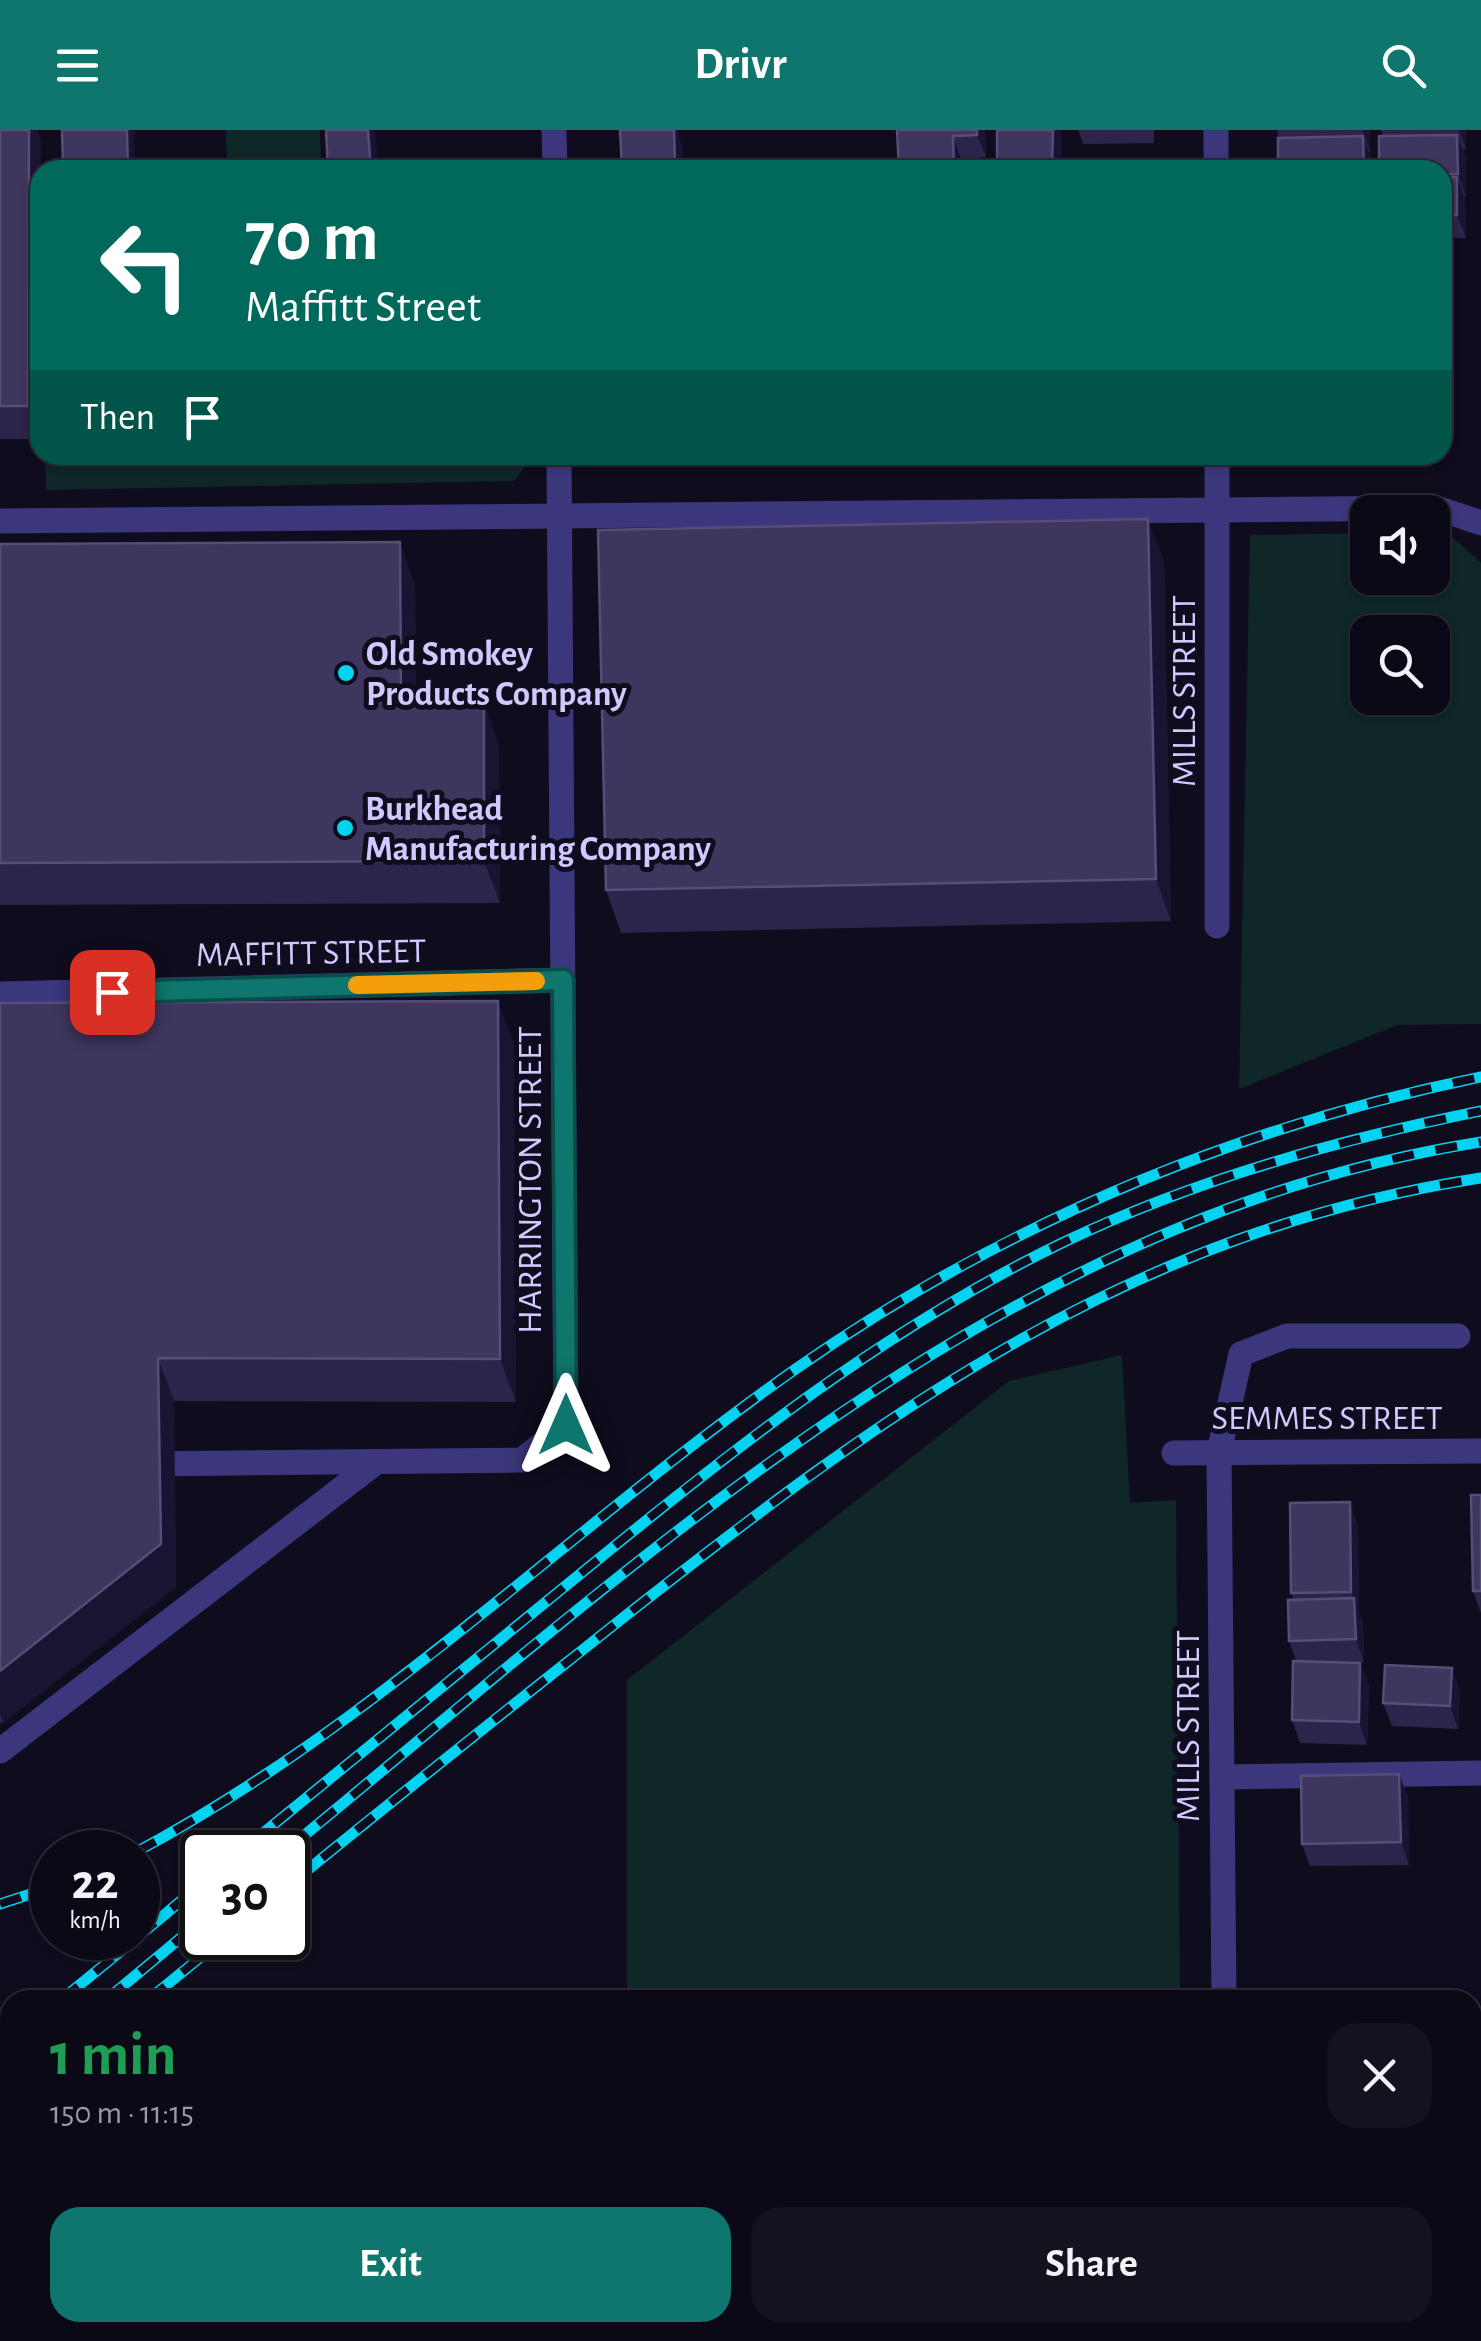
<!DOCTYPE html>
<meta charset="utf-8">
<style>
:root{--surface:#0b0916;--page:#14121f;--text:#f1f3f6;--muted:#9a9aa1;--line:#2b2a35;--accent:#0f766e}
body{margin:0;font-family:"Alegreya Sans",sans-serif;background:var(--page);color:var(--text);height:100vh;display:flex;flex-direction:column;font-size:38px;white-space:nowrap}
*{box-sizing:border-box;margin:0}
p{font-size:32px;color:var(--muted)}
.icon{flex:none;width:55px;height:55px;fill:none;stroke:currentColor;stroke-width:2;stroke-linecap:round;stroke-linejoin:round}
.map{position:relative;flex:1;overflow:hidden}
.side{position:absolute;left:0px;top:1860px;width:1482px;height:352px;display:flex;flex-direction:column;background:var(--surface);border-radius:30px 30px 0 0;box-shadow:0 2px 8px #0004,0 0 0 2px var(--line)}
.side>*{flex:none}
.top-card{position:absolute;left:30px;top:30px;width:1422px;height:305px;border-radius:30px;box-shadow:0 2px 8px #0004,0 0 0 2px var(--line);background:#00695c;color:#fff;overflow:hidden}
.fabs{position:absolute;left:1350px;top:365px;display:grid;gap:20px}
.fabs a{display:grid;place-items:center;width:100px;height:100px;border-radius:20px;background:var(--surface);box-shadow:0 2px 8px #0004,0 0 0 2px var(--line);font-size:50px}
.speed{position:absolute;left:30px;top:1700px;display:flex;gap:20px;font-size:50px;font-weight:700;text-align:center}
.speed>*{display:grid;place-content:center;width:130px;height:130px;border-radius:50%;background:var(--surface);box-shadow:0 2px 8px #0004,0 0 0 2px var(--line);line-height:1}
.speed small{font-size:25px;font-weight:400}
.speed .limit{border:5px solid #111;border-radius:15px;background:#fff;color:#111}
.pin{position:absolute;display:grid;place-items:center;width:85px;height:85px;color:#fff;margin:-42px;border-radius:20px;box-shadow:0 5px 15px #0006}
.me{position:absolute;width:110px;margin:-55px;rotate:0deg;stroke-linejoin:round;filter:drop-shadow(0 0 8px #0008)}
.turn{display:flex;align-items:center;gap:35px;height:210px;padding:0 50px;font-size:45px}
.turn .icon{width:130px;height:130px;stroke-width:2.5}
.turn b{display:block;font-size:70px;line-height:85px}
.then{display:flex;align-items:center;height:95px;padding:0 50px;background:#0003;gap:20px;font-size:38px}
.round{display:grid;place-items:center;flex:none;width:105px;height:105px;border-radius:30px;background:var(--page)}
.summary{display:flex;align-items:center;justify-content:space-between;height:170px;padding:0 50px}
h1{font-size:60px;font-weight:700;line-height:75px;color:#1e9e55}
.primary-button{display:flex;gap:20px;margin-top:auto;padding:20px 50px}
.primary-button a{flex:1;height:115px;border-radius:30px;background:var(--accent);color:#fff;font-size:40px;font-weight:700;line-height:115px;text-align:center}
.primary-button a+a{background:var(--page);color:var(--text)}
header{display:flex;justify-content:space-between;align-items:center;height:130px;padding:0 50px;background:var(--accent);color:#fff;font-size:45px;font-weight:700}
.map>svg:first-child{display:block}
.green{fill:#0f2727;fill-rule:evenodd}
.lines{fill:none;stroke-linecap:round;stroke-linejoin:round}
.minor{stroke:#3c377c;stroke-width:25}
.rail-casing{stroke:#02d3f1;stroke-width:11}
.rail{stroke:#0f0c1e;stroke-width:8;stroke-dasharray:22;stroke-linecap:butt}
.wall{fill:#2d244b}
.shaded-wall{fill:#1a1331}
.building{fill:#3f365f;stroke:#564d78;stroke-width:2.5}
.route-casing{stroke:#0a4d48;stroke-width:25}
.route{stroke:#0f766e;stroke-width:18}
.slow{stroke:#f59e0b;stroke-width:18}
.poi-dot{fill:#02d3f1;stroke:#0f0c1e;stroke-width:4}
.labels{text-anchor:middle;stroke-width:10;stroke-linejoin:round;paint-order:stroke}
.poi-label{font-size:35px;font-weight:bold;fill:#d0c9fe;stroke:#0f0c1e;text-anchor:start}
.street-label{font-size:35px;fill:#d0c9fe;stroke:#0f0c1e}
</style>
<header><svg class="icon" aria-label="menu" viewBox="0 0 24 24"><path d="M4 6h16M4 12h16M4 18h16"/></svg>Drivr<svg class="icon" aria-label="search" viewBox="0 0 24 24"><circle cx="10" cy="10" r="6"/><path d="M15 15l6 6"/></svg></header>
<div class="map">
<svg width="1481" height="2211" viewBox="0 0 1481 2211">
<rect width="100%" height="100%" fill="#0f0c1e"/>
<g class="green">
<polygon points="226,0 320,0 321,40 227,40"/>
<polygon points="45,325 533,325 533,326 514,351 46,360"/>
<path d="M1433,401L1451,406L1481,433V894L1397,895L1239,959L1250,405L1367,403L1368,448H1432ZM1368,502H1432V568H1368Z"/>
<polygon points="1122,1225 1130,1373 1176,1370 1180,1870 627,1870 627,1550 1009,1251"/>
</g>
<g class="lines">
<g class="minor">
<polyline points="554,0 555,40"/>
<polyline points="1216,0 1216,40"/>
<polyline points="0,391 1437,378 1481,393"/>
<polyline points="1217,796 1217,325"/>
<polyline points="0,864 563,850"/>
<polyline points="1174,1323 1481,1321"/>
<polyline points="143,1334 522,1330 566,1295 559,325"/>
<polyline points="0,1621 375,1333"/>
<polyline points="1222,1647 1481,1643"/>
<polyline points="1224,1870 1219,1322 1241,1224 1287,1206 1458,1206"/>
<polyline points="1472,2134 1481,2133"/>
<polyline points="0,2169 10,2169"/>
<polyline points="579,2202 579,2211"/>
<polyline points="1227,2202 1227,2211"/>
</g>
<defs>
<g id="rail">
<path d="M136,1722C380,1592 573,1395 797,1238C1005,1093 1233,998 1481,947"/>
<path d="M240,1722C355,1628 470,1534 585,1440C736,1317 887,1197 1064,1112C1196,1049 1338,1010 1481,981"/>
<path d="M284,1722C643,1428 1003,1087 1481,1012"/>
<path d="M288,1756C399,1665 512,1576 624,1487C892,1276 1134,1101 1481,1048"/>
<polyline points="0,1774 52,1757"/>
<polyline points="138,1807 202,1753"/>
<polyline points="61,1870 137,1808"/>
<polyline points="106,1870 202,1790"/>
<polyline points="148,1870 224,1808"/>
<polyline points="0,1921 10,1912"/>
<polyline points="0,1957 10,1949"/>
<polyline points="0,1998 10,1988"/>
</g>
</defs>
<use href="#rail" class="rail-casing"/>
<use href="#rail" class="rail"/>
</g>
<g class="wall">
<polygon points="0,0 41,10 40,309 0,309"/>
<polygon points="897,0 985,0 986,27 961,29 961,40 899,40"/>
<polygon points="1078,0 1154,0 1154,13 1083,14"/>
<polygon points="1277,0 1370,0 1370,22 1369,22 1371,29 1279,8"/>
<polygon points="1381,0 1466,0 1466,19 1463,19 1466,28 1466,67 1464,67 1466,108 1442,108 1442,40 1383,6"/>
<polygon points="682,15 683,40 622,40"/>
<polygon points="0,414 415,455 416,574 484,573 499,616 500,773 0,775"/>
<polygon points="1164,431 1171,791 621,803 606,760"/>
<polygon points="0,873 514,913 516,1272 174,1271 176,1457 3,1593 0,1593"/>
<polygon points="1481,1365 1481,1483 1473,1461"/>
<polygon points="1358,1395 1359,1482 1363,1491 1364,1532 1344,1532 1360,1533 1369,1555 1367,1615 1300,1613 1292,1590 1296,1531 1289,1511 1294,1470 1291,1463"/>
<polygon points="1460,1561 1458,1599 1392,1596 1383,1573"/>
<polygon points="1399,1644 1408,1667 1409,1735 1310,1736 1302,1714"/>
</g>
<g class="shaded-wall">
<polygon points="29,0 37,0 41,10 40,309 28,276"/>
<polygon points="127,0 134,0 135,40 128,40"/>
<polygon points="368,0 375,0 378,40 371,40"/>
<polygon points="674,0 677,0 682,15 683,40 678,40 675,32"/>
<polygon points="977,0 985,0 986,27 977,5"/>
<polygon points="1053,0 1061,0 1061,40 1052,40"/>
<polygon points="1362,0 1370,0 1370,22"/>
<polygon points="1459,0 1466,0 1466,19"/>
<polygon points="1457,5 1466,28 1466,67 1458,44"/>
<polygon points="953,6 961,29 961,40 954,40"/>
<polygon points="1363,6 1371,29 1371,40 1364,40"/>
<polygon points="1457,47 1465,69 1466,108 1457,85"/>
<polygon points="1148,389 1164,431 1171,791 1156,749"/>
<polygon points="400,412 415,455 417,617 401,574"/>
<polygon points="484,573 499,616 500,773 484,731"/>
<polygon points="498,871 514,913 516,1272 500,1229"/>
<polygon points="158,1228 174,1271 176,1457 3,1593 0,1584 0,1541"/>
<polygon points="1350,1372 1358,1395 1359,1482 1363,1491 1364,1532 1356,1509 1354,1471 1351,1462"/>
<polygon points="1360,1533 1369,1555 1367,1615 1359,1592"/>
<polygon points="1452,1538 1460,1561 1458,1599 1450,1576"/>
<polygon points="1399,1644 1408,1667 1409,1735 1401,1712"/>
</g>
<g class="building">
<polygon points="0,0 29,0 28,276 0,276"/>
<polygon points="62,0 127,0 128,39 63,40"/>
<polygon points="326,0 368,0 371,40 328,40"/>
<polygon points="620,0 674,0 675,32 662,32 663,40 622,40"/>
<polygon points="897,0 977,0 977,5 953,6 954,40 899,40"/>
<polygon points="997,0 1053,0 1052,40 997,40"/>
<polygon points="1457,5 1458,44 1442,44 1442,40 1379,40 1379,6"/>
<polygon points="1363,6 1364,40 1278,40 1278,8"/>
<polygon points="1442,47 1457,47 1457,85 1442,86"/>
<polygon points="1148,389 1156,749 606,760 598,400"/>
<polygon points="400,412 401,574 484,573 484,731 0,733 0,414"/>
<polygon points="498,871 500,1229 158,1228 161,1414 0,1541 0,873"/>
<polygon points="1471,1365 1481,1365 1481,1461 1473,1461"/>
<polygon points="1350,1372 1351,1462 1291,1463 1290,1373"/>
<polygon points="1354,1468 1356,1509 1289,1511 1288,1470"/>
<polygon points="1293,1531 1360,1533 1359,1592 1292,1590"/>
<polygon points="1385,1535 1452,1538 1450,1576 1383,1573"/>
<polygon points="1399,1644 1401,1712 1302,1714 1301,1646"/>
<rect x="1021" y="2202" width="50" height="9"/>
<polygon points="287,2205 287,2211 237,2211 237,2206"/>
<polygon points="966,2207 966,2211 913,2211 913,2208"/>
<polygon points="216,2208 216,2211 170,2211 170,2210"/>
</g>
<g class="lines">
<defs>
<polyline id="route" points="112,862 563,850 566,1295"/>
</defs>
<use href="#route" class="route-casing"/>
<use href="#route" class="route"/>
<polyline class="slow" points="357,855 536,851"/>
</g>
<g class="poi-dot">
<circle cx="346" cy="543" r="10"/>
<circle cx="345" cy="698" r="10"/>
</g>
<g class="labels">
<g class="poi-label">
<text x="366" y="535">Old Smokey<tspan x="366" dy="40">Products Company</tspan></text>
<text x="365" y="690">Burkhead<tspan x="365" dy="40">Manufacturing Company</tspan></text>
</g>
<g class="street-label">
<text transform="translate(1183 561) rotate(-90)" y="12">MILLS STREET</text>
<text transform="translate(311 822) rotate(-1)" y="12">MAFFITT STREET</text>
<text transform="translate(529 1050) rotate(-90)" y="12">HARRINGTON STREET</text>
<text x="1327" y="1299">SEMMES STREET</text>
<text transform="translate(1187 1596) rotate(-90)" y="12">MILLS STREET</text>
</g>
</g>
</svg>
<div class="fabs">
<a><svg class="icon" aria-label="sound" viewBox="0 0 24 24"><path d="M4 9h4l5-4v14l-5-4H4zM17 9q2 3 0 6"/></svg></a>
<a><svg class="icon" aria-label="search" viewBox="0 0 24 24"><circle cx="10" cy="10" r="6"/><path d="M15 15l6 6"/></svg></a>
</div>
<div class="speed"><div>22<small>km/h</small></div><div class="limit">30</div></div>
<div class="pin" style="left:112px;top:862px;background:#d93025"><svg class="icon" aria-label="arrive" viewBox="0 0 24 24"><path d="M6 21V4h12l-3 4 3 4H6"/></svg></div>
<svg class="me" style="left:566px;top:1295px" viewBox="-20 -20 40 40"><path d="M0-17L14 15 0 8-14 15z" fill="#0f766e" stroke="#fff" stroke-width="4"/></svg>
<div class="top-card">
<div class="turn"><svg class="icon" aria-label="left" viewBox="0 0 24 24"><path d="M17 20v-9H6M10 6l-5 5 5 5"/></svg><div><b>70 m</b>Maffitt Street</div></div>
<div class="then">Then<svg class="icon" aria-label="arrive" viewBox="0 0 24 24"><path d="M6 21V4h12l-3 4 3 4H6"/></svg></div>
</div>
<section class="side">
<div class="summary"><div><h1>1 min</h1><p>150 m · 11:15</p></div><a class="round"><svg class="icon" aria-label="close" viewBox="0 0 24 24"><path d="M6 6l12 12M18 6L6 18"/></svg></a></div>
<div class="primary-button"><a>Exit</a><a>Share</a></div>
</section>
</div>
